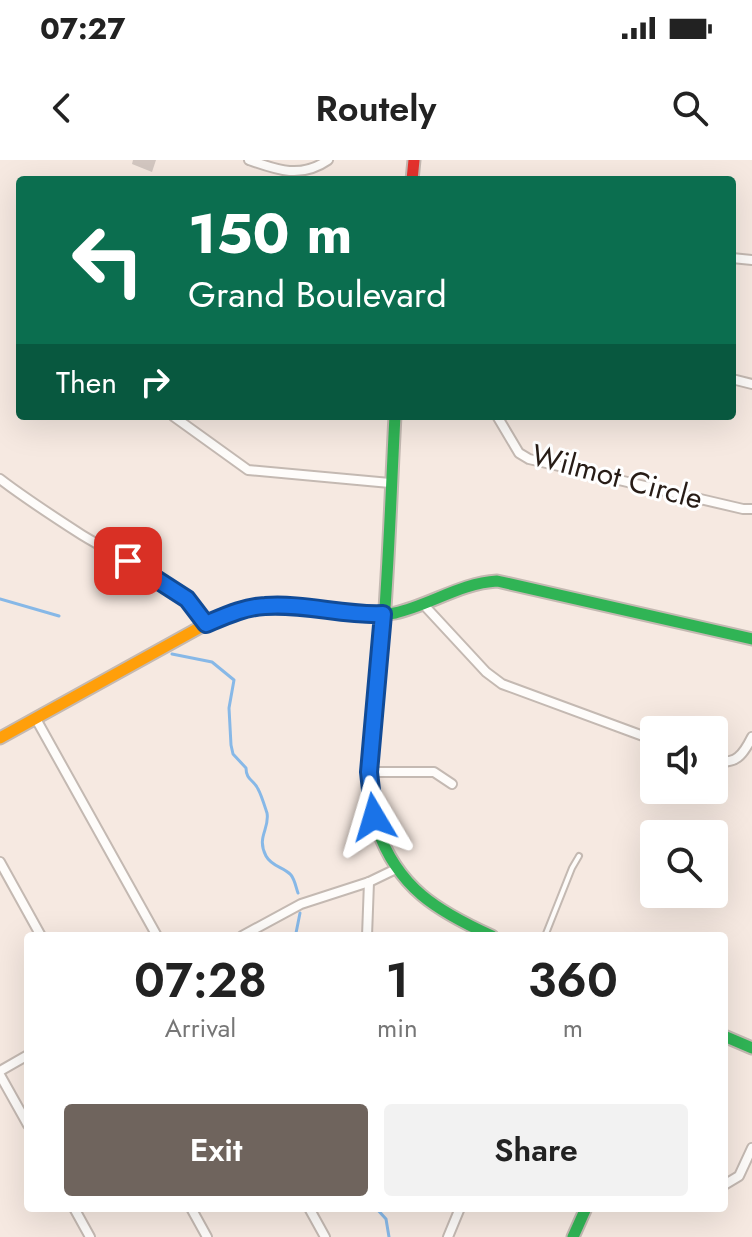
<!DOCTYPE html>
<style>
:root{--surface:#fff;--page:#f2f2f2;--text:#222;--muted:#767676;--accent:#6f645d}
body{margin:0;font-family:Jost,sans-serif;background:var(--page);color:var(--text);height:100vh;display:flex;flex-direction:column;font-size:30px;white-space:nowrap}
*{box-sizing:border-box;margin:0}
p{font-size:26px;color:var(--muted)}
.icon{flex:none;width:44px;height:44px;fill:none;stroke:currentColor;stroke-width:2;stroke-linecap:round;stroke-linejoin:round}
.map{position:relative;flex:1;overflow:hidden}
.sheet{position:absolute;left:24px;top:772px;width:704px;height:280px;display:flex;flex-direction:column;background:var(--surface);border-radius:8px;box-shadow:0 8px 32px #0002}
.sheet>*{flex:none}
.guide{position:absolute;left:16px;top:16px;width:720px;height:244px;border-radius:8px;box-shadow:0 8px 32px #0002;background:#0b6e4f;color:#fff;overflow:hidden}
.buttons{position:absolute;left:640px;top:556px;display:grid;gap:16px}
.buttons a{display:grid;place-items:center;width:88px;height:88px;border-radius:8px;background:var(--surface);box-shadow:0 8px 32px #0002;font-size:40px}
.pin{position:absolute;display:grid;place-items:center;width:68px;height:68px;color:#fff;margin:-34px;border-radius:16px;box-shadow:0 4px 12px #0006}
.me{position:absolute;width:88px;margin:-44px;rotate:353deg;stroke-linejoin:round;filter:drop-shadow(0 0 6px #0008)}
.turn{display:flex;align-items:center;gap:28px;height:168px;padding:0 40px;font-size:36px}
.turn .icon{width:104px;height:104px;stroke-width:2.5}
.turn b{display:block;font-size:56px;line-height:68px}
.then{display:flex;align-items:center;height:76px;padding:0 40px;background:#0003;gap:16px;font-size:30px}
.eta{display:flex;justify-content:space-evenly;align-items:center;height:136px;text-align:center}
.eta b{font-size:48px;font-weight:600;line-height:56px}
.action{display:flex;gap:16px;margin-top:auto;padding:16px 40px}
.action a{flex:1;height:92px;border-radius:8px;background:var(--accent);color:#fff;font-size:32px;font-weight:600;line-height:92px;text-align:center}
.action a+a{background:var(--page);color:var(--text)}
.status{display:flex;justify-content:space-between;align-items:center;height:56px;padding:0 40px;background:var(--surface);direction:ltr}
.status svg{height:22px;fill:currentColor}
header{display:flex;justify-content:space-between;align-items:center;height:104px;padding:0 40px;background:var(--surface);font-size:36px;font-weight:600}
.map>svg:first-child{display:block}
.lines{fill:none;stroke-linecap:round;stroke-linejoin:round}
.stream{stroke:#87b8e7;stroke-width:3}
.building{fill:#d3c7c1}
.lane-casing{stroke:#c4b9b2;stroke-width:8}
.street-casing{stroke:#c4b9b2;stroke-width:12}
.fast-casing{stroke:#c4b9b2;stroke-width:15}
.slow-casing{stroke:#c4b9b2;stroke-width:15}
.jam-casing{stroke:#c4b9b2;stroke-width:15}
.lane{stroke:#fefcfa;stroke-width:4}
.street{stroke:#fefcfa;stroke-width:8}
.fast{stroke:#30b455;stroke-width:11}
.slow{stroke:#ff9f0a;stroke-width:11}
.jam{stroke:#e5322d;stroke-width:11}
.route-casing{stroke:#114b97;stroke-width:20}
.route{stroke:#1a73e8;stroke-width:14}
.labels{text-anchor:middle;stroke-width:6;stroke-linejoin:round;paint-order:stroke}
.street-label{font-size:30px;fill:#271c16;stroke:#fff}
</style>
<div class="status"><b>07:27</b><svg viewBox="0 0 49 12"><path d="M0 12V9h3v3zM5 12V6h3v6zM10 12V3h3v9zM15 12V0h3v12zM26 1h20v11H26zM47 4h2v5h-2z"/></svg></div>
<header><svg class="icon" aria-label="back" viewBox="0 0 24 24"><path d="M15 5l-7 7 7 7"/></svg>Routely<svg class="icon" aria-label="search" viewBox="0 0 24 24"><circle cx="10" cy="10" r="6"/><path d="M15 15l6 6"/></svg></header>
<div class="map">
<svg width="752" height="1077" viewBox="0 0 752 1077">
<rect width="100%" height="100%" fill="#f6e9e1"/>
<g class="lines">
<g class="stream">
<polyline points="0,439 59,456"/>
<path d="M172,494L212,502L234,520L229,548L231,585L233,594L246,608C246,620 254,620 258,629C261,634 265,647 267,653C270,669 256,677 266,696C272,707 284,707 291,715C295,720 296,728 298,733"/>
<polyline points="292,776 296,773 300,753"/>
<polyline points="376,1048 386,1059 389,1077"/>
</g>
</g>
<polygon class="building" points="133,0 156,0 152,12 132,4"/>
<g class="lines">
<defs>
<polyline id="lane" points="545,776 572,708 579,696"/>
<g id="street">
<path d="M249,0C277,10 301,19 328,0"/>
<polyline points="732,98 752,100"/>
<polyline points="732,219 752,224"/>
<polyline points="173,256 248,310 390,323"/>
<polyline points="497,256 519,293 529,299 743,349 752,349"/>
<path d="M0,319C26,339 54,357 82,375C126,402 176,421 206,464"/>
<polyline points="423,444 486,512 502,524 654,580"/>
<polyline points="36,559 157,776"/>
<path d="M714,601C736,605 743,595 752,577"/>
<polyline points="369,612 434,612 452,624"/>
<polyline points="0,702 41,776"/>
<polyline points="242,776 301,744 369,722 398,708"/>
<polyline points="367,776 369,722"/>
<polyline points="0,911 28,895"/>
<polyline points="0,915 28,965"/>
<polyline points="724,1025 739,1016 752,988"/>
<polyline points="74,1048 90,1077"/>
<polyline points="191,1048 207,1077"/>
<polyline points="309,1048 325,1077"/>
<polyline points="448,1077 460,1048"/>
</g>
<g id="fast">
<path d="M395,256C391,329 389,402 383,475C378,529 359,618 377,668C398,728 437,751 492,776"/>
<path d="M289,446C323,448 361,460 395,453C430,445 461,423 497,421L752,479"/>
<polyline points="724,876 752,888"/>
<polyline points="573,1077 586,1048"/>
</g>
<path id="slow" d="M0,578L206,464C233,453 259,445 289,446"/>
<polyline id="jam" points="412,20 414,0"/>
</defs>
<use href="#lane" class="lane-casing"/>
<use href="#street" class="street-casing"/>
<use href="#fast" class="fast-casing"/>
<use href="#slow" class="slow-casing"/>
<use href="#jam" class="jam-casing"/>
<use href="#lane" class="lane"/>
<use href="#street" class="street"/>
<use href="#fast" class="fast"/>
<use href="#slow" class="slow"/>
<use href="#jam" class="jam"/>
</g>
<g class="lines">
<defs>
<path id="route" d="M128,401L187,439L206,464C225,456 244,447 265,446C305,443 344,456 383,454L369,612L374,657"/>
</defs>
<use href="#route" class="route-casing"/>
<use href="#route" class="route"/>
</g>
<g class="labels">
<g class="street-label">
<text transform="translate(617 317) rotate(15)" y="10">Wilmot Circle</text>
</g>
</g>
</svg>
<div class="buttons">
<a><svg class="icon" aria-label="sound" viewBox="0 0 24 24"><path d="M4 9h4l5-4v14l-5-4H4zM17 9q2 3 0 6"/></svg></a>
<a><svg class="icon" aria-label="search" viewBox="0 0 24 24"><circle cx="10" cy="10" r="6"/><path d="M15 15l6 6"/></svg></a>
</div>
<div class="pin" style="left:128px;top:401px;background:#d93025"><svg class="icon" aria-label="arrive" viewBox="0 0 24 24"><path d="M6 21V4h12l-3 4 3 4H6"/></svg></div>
<svg class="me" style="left:374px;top:657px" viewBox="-20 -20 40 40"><path d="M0-17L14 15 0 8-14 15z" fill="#1a73e8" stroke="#fff" stroke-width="4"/></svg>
<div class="guide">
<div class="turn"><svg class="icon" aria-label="left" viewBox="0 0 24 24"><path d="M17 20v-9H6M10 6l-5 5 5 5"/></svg><div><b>150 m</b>Grand Boulevard</div></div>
<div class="then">Then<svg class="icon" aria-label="right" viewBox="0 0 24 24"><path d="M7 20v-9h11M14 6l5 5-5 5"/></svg></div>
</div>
<section class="sheet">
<div class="eta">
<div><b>07:28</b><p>Arrival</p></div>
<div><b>1</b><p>min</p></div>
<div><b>360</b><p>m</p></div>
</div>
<div class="action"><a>Exit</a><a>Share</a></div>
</section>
</div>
